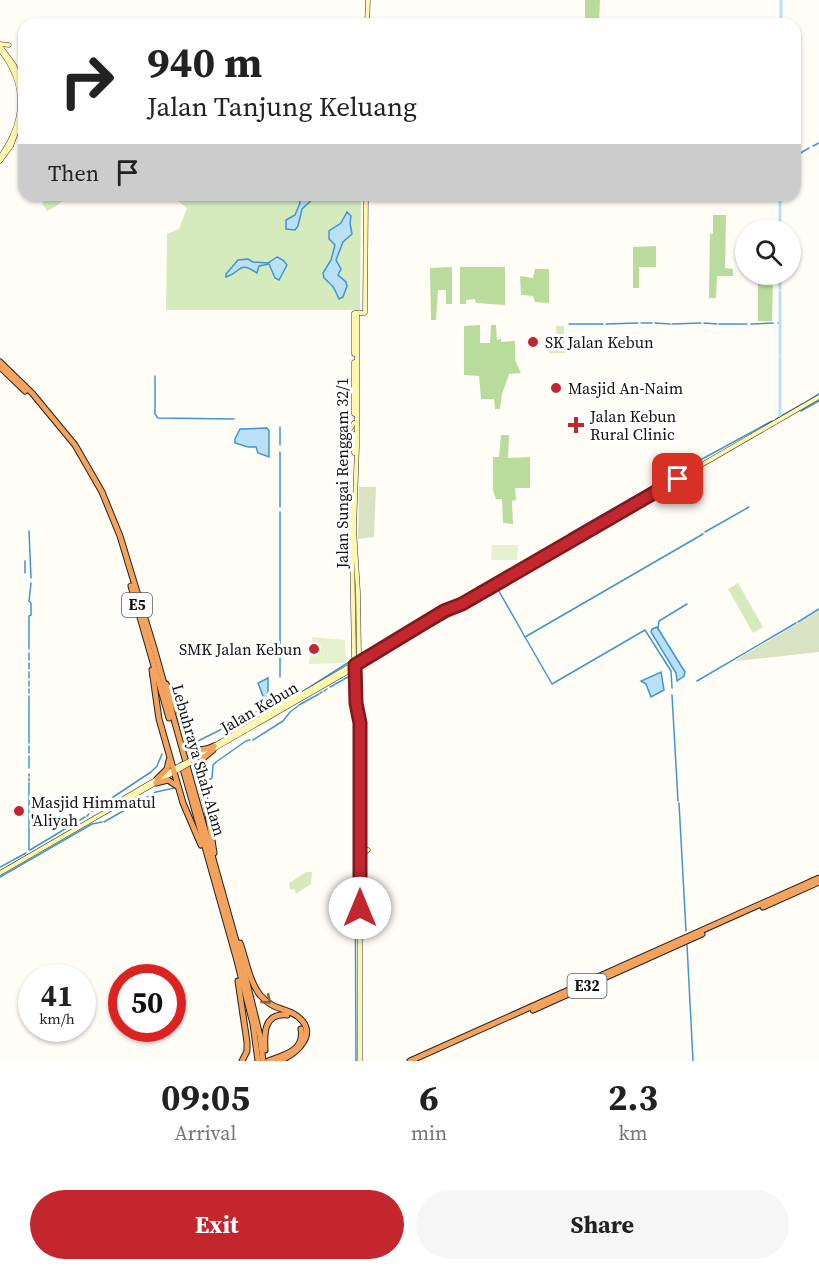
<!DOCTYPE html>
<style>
:root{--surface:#fff;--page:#f6f6f6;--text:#222;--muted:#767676;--accent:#c4262e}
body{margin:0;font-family:"Source Serif 4",serif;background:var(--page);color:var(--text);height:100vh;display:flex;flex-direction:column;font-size:22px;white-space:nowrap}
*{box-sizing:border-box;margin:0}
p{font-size:20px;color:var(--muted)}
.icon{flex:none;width:33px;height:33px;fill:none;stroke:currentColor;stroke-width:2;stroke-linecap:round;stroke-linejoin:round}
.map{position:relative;height:1061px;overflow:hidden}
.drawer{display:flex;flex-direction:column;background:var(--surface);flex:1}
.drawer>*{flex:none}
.guide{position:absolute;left:18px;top:18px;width:783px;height:183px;border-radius:18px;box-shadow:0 2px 4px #0004;background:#fff;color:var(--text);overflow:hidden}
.controls{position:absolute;left:735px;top:219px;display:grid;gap:12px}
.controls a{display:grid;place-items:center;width:66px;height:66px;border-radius:50%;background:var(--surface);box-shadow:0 2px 4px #0004;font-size:30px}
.speed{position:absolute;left:18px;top:964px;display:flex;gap:12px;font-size:30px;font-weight:700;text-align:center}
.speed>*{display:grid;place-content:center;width:78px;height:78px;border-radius:50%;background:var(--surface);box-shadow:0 2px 4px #0004;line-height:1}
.speed small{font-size:15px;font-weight:400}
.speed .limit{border:9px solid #d22;background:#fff;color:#111}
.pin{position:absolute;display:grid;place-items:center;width:51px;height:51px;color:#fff;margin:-26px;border-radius:12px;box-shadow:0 3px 9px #0006}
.me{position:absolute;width:66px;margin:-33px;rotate:0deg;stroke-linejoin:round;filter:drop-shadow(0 0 4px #0008)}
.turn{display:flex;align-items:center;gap:21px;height:126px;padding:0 30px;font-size:27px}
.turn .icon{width:78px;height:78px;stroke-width:2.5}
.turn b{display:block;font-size:42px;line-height:51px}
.then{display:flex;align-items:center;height:57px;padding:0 30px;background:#0003;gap:12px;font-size:22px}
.eta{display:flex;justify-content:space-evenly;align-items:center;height:102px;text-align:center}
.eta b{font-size:36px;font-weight:700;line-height:42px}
.primary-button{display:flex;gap:12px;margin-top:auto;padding:12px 30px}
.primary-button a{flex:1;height:69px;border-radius:36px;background:var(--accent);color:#fff;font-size:24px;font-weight:700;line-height:69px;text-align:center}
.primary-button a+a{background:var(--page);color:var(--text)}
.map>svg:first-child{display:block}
.green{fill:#d5ebbd}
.forest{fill:#b9dc9c}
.cemetery{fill:#d9e3c4}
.pitch{fill:#e6f2cf}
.water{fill:#b9e0f7;stroke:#3f96cf;stroke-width:1.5}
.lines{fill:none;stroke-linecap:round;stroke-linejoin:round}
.stream{stroke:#3f96cf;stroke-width:1.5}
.canal{stroke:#b9e0f7;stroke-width:3}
.secondary-casing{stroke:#333;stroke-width:5}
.motorway-casing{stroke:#222;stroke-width:7}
.secondary{stroke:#fff6b0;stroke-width:4}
.motorway{stroke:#f5a25d;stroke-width:5}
.secondary-bridge-casing{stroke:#333;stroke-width:5;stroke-linecap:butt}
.secondary-bridge{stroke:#fff6b0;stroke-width:4}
.oneway{stroke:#8e613b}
.route-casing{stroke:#7f191e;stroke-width:15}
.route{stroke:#c4262e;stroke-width:10}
.poi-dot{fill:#c4262e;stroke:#fff;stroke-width:2}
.labels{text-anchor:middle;stroke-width:6;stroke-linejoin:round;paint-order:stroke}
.shield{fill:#fff;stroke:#585858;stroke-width:1.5}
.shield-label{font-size:15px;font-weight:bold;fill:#111}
.poi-label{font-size:16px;fill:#111;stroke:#fff;text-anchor:start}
.street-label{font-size:16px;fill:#111;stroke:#fff}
</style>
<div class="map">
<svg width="819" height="1061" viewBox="0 0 819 1061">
<rect width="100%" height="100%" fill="#fffdf5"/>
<g class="green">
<polygon points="52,195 64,195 65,199 55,207 47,211 42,203"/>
<polygon points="177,195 361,195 360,310 166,310 167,234 179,229 187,208 177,200"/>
<polygon points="556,326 564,326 565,353 549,353 549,344 557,345"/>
<polygon points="738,583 763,627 753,633 728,589"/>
<polygon points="306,872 312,872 311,884 296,894 294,889 290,890 289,883"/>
</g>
<g class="forest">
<polygon points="585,0 600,0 599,24 585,24"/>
<polygon points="713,215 726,215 725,268 733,269 733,276 717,276 716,298 709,298 710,234 713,234"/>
<polygon points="656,246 656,267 639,267 639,288 633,288 633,247"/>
<polygon points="452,267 452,304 446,304 446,290 438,290 436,320 431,320 430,268"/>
<polygon points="460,267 505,267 505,305 476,303 475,299 466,300 466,304 460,304"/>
<polygon points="535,269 549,269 549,303 535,302 533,296 521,295 520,276 533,278"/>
<polygon points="758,275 773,275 772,321 758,321"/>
<polygon points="480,325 480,343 490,343 491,325 496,325 497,340 501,339 501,342 515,341 515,360 521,373 509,374 502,394 500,409 495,409 494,399 481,399 479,376 464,375 464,326"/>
<polygon points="501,435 509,435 508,458 530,457 530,488 515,488 516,500 512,501 513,524 503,523 502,499 496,499 493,490 493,457 499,457"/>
</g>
<g class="cemetery">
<polygon points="359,487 376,487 374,537 358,539"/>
<polygon points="819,611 819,652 737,661 736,660"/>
</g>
<g class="pitch">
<polygon points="492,545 518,545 517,560 491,560"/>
<polygon points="312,637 345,640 346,663 309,664"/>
</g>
<g class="water">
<polygon points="292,195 315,195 315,197 302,209 298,226 295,230 286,229 286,220 295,215 300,203 299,198"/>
<path d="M347,212L351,216L350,223L352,234L343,242L336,260L341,269L338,275L346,282L347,286L343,297L339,299C333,286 335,288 324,278L323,273L331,260L335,245L329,239V231L341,223Z"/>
<path d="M277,257L283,260L287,265L279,280L275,278L269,264L259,266L257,273C238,260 241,273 226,277V274L238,260L248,259L253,262L268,263Z"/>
<polygon points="267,428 269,431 269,457 258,453 256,447 248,447 235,443 235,439 240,429"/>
<polygon points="657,627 685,672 684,676 677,681 676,673 651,632 652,629"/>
<polygon points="661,672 664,690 651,697 646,684 641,681"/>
<polygon points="268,678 268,699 265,701 258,683"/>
</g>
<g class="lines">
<g class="stream">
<polyline points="813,146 819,143"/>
<polyline points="799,154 809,148"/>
<polyline points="795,157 797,155"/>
<polyline points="641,323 643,323"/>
<polyline points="644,323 652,323"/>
<polyline points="655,323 670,324"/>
<polyline points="704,323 717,324"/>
<polyline points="778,323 780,323"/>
<polyline points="569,324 603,324"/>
<polyline points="606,324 638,323"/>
<polyline points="672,324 701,323"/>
<polyline points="719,324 747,324"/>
<polyline points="751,324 773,323"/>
<polyline points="155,376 155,414 158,418 234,419"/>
<polyline points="806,402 819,394"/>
<polyline points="801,411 819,401"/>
<polyline points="776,419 804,403"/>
<polyline points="280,445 280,427"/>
<polyline points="280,452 280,507"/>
<polyline points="29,531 31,578"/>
<polyline points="705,532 749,507"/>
<polyline points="569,534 656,484 772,421"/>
<polyline points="25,561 25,573"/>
<polyline points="496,586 525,637"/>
<polyline points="798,622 819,609"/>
<polyline points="658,629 659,621 687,604"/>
<polyline points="29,649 29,616 31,615 31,603 29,601 31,583"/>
<polyline points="361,654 465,596 565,537"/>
<polyline points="29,660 29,653"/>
<polyline points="29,669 29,663"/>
<polyline points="280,677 280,512"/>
<polyline points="29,678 29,672"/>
<path d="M344,679L348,677C356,687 355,717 355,731"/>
<polyline points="697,681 796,623"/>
<polyline points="335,684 343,680"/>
<polyline points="29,686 29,681"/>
<polyline points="330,687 334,685"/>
<polyline points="672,688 671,671 645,630 552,684 525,637 703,534"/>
<polyline points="29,689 29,693"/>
<polyline points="324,691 327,689"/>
<polyline points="302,692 349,662"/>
<polyline points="320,693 322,692"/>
<polyline points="672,695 678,801"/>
<polyline points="29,696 29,743"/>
<polyline points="280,701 300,693"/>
<polyline points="299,705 319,694"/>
<polyline points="355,734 355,848"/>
<polyline points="253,740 283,721 290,712 298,706"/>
<polyline points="196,742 270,705"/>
<polyline points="29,746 29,753"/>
<polyline points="29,756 29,768"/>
<polyline points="29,774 29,776"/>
<polyline points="29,778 29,781"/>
<polyline points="207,781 212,778 213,765 216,762 246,741 250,740"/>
<polyline points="29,783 29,850"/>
<polyline points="95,797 96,807"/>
<polyline points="679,803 686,931"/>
<polyline points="92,811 151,772 157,766 162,754"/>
<polyline points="87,816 89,814"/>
<polyline points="104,822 156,792 174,788"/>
<polyline points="30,850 85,817"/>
<polyline points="355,853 356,1061"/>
<polyline points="0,867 26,853"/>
<polyline points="0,877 92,824 102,822"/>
<polyline points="687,945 693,1061"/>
</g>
<g class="canal">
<polyline points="781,0 781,24"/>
<polyline points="780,230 780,195"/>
<polyline points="780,289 780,274"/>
<polyline points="780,292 780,354"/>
<polyline points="780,416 780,357"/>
</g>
<defs>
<g id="secondary">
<polyline points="367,24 368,0"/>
<polyline points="0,44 9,45"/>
<polyline points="0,46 14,65 24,90"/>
<path d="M0,50C28,85 25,122 0,157"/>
<polyline points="0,161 11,146 24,112"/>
<polyline points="357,313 357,447 354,529 358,592 360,719 360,1061"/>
<polyline points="354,354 354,313 365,313 366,195"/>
<polyline points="354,362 354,414"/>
<polyline points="347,430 351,428 354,423"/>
<polyline points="347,432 353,437"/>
<polyline points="354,453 354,434"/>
<polyline points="351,500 354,656 358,714"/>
<polyline points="276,697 279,703 286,705"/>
<polyline points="271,712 273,702"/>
<polyline points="212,747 444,611 458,606"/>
<path d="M212,750C290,705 369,659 448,615C454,611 460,605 466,601L819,397"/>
<polyline points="189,761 206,751"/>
<polyline points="123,799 174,769"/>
<polyline points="360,856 368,850 360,846"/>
<polyline points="0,873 176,771"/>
</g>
<g id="motorway">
<polyline points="0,362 32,393 75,445 102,492 120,536 154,648 243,966 260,1036 263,1061"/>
<polyline points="0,367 25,391"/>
<polyline points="131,586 169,718"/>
<polyline points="152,670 159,719 183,803 201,845"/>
<polyline points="166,684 187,733 207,808 214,853"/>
<path d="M190,744C197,752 205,750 214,746"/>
<polyline points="182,765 236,957 253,1024 258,1061"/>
<polyline points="198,773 202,759 213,750"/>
<polyline points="157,779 167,769 169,760"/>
<polyline points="156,783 168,780 177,786"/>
<polyline points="763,907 819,882"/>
<path d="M240,943C246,959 249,981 260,995C274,1011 284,1007 297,1016C320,1033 297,1054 279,1061"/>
<polyline points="238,981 247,1042 247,1051 242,1061"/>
<polyline points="533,1010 702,934"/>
<path d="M265,1050C264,1033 264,1013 287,1015"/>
<path d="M268,1061C284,1055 305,1051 301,1029"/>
<polyline points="410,1061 819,878"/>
</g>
</defs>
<use href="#secondary" class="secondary-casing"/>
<use href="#motorway" class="motorway-casing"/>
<use href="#secondary" class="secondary"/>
<use href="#motorway" class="motorway"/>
<defs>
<g id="secondary-bridge">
<polyline points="177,767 189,761"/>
<polyline points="178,770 190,763"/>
</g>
</defs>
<use href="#secondary-bridge" class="secondary-bridge-casing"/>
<use href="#secondary-bridge" class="secondary-bridge"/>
</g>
<defs><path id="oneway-chevron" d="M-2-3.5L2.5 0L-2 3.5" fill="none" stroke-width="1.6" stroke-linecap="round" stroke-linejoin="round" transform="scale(1.5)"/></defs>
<use class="oneway" href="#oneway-chevron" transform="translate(267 1000) rotate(41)"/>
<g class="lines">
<defs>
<polyline id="route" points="360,908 360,723 356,703 355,665 444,611 462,604 678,479"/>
</defs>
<use href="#route" class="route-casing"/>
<use href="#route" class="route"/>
</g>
<g class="poi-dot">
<circle cx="533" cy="342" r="6"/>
<circle cx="556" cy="388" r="6"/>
<path d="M573 416h6v6h6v6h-6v6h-6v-6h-6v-6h6z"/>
<circle cx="314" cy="649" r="6"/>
<circle cx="19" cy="811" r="6"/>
</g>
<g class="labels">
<g class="shield">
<rect x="122" y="593" width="30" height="24" rx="4.5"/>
<rect x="567.5" y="974" width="39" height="24" rx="4.5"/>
</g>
<g class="shield-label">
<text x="137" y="610">E5</text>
<text x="587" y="991">E32</text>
</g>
<g class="poi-label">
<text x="545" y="348">SK Jalan Kebun</text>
<text x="568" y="394">Masjid An-Naim</text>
<text x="590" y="422">Jalan Kebun<tspan x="590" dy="18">Rural Clinic</tspan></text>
<text x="302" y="655" text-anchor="end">SMK Jalan Kebun</text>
<text x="31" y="808">Masjid Himmatul<tspan x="31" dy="18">'Aliyah</tspan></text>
</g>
<g class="street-label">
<text transform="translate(342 473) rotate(-90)" y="6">Jalan Sungai Renggam 32/1</text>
<text transform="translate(259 707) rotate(-30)" y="6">Jalan Kebun</text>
<text transform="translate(199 760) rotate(74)" y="6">Lebuhraya Shah Alam</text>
</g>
</g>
</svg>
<div class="controls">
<a><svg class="icon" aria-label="search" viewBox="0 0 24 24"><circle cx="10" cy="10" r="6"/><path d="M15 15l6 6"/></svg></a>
</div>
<div class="speed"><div>41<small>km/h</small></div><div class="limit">50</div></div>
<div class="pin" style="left:678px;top:479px;background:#d93025"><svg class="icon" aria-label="arrive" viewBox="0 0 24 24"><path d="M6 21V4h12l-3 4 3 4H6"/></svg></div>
<svg class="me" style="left:360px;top:908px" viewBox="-20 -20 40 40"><circle r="19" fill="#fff"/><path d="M0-13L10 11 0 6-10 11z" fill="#c4262e"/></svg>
<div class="guide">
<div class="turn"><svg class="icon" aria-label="right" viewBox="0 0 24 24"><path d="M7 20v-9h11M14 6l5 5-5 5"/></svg><div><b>940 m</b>Jalan Tanjung Keluang</div></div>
<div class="then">Then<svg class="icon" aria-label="arrive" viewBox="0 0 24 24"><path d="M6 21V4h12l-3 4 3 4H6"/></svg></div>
</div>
</div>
<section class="drawer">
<div class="eta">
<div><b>09:05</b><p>Arrival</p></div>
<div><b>6</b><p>min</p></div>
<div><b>2.3</b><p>km</p></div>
</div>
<div class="primary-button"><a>Exit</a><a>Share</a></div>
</section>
